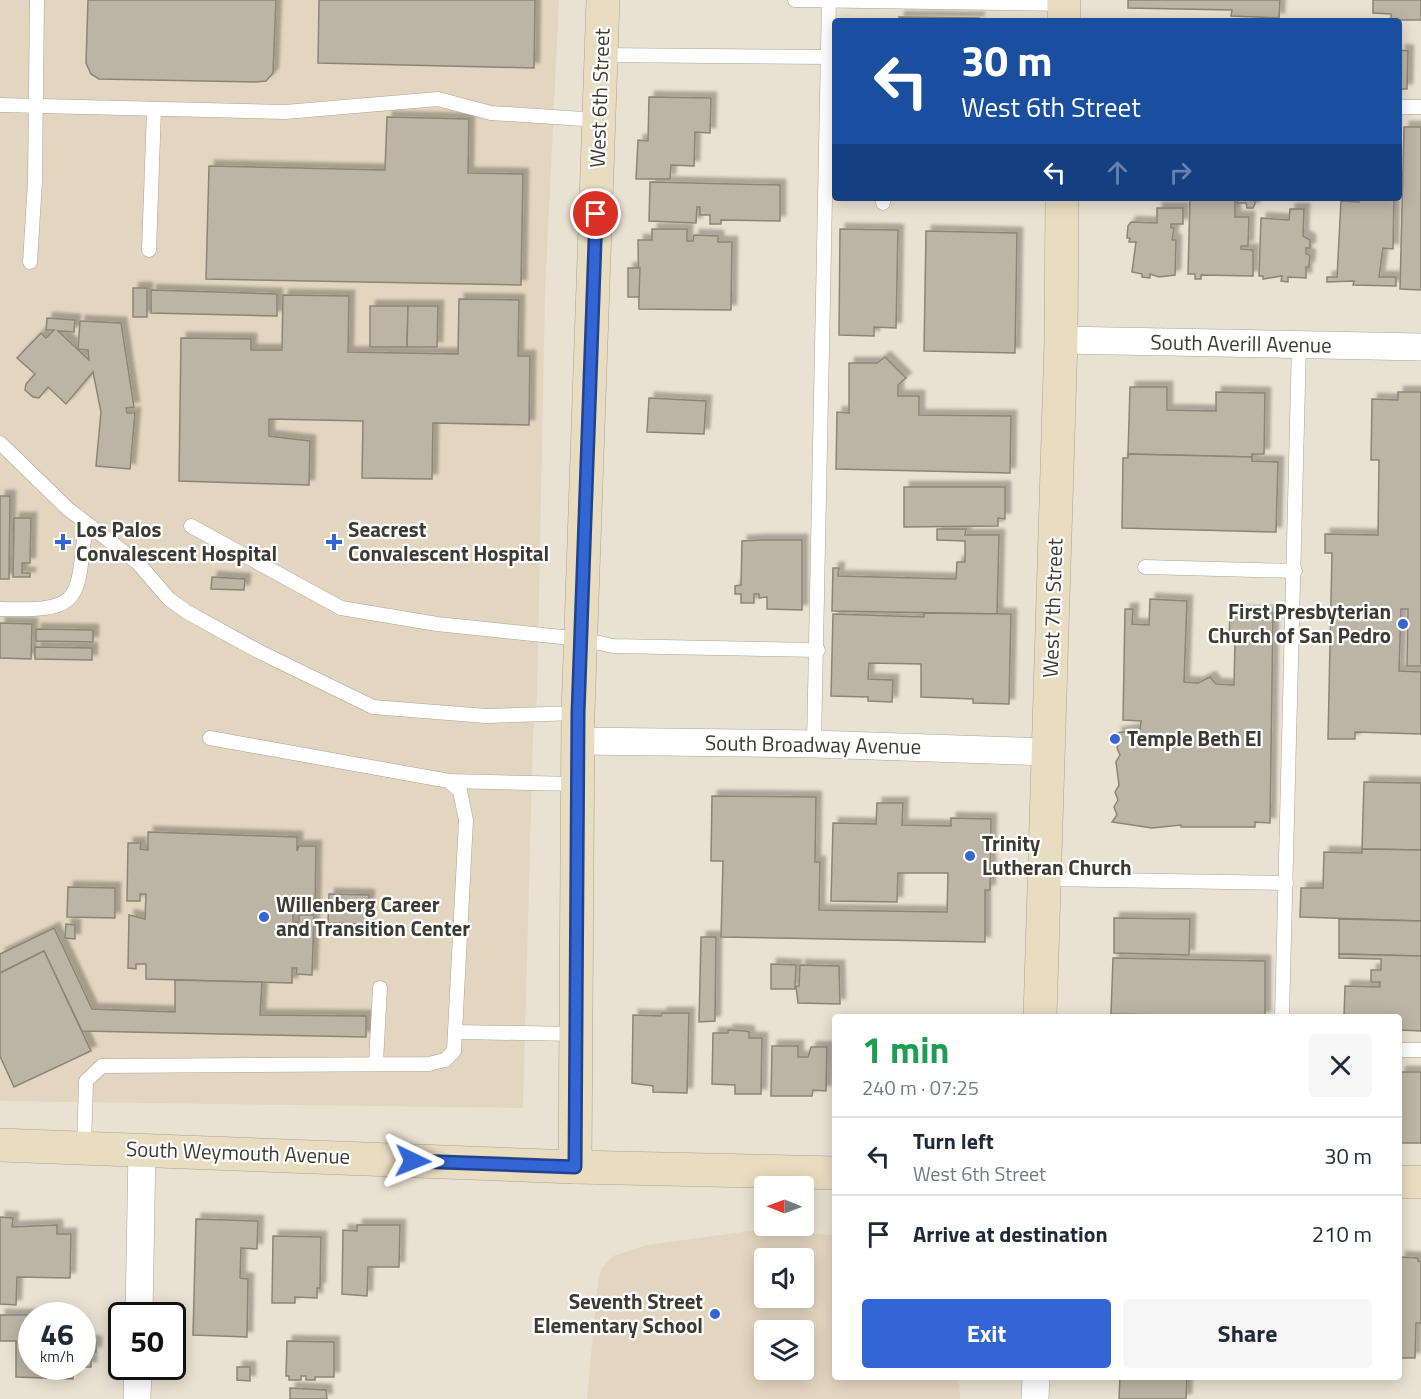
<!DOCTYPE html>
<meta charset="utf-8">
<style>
:root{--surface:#fff;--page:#f6f6f7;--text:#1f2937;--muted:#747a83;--line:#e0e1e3;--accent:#3465d4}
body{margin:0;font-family:"Titillium Web",sans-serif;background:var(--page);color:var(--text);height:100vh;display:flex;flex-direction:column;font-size:22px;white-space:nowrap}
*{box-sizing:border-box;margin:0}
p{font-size:20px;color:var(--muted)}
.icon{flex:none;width:33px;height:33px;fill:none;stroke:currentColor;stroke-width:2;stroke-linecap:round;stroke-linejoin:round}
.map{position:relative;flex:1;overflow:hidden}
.sheet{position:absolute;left:832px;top:1014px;width:570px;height:366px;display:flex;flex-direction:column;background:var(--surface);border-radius:6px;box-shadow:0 3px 15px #0003}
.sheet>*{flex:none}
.banner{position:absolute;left:832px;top:18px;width:570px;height:183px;border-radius:6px;box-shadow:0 3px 15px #0003;background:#1a4fa0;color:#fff;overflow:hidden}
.needle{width:39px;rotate:271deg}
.buttons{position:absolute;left:754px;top:1176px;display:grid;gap:12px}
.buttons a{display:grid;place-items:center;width:60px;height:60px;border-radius:6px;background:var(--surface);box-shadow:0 3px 15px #0003;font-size:30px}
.speed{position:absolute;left:18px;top:1302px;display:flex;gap:12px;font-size:30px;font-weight:700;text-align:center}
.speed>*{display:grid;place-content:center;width:78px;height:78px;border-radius:50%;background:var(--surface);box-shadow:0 3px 15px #0003;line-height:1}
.speed small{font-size:15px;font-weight:400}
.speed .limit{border:3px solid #111;border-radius:9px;background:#fff;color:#111}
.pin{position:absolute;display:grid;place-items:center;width:51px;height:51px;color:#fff;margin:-26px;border:3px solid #fff;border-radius:50%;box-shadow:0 2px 6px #0007}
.me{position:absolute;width:66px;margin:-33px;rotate:92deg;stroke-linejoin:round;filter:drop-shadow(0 0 4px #0008)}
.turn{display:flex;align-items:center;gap:21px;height:126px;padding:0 30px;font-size:27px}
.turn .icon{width:78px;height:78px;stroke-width:2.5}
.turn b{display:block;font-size:42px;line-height:51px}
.lanes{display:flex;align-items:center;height:57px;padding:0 30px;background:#0003;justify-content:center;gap:30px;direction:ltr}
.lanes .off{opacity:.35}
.round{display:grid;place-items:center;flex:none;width:63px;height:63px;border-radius:6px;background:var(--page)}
.head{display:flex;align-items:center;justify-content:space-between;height:102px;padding:0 30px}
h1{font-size:36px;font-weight:700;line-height:45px;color:#1e9e55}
.button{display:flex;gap:12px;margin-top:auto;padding:12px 30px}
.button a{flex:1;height:69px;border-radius:6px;background:var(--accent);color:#fff;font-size:24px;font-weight:700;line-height:69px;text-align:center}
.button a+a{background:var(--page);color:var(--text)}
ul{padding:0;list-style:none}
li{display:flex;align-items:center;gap:18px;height:78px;padding:0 30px;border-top:2px solid var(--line)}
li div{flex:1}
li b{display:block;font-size:22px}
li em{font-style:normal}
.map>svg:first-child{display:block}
.built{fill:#e2d6c0;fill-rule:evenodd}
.building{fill:#bcb5a6;stroke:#8c8577;stroke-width:1.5;filter:url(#shadow)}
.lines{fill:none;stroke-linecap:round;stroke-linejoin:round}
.lane-casing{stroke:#aaa294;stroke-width:15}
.street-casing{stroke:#aaa294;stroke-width:28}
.secondary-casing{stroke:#aaa294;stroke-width:34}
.lane{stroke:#fff;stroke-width:14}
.street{stroke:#fff;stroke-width:27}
.secondary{stroke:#e8dcc1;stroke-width:33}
.route-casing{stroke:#22428a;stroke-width:15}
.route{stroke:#3465d4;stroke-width:10}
.poi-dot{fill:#3465d4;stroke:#fff;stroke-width:2}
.labels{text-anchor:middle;stroke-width:4.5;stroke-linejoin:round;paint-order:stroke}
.street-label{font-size:21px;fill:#3d3a34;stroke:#fff}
.poi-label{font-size:21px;font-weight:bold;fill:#3d3a34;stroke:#fff;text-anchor:start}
</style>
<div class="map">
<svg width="1421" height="1399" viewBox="0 0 1421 1399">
<defs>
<filter id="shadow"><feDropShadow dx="5.5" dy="-5.5" stdDeviation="1.5" flood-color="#0004"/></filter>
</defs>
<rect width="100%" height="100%" fill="#e9e1d2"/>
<g class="built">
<polygon points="0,0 559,0 545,294 537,697 533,736 523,1108 0,1101"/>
<path d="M750,1231L835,1235L836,1377H959L960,1399H587L598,1281L602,1268L613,1256L647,1245ZM804,1258V1298H765V1258ZM804,1330V1370H765V1330Z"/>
</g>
<g class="building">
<polygon points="88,0 276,0 273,73 266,81 256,82 99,79 91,74 86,63"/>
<polygon points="319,0 535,0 534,68 318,63"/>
<polygon points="1128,0 1280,0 1279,18 1231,16 1232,10 1128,8"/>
<polygon points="1373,0 1421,0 1421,20 1391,20 1391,14 1373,13"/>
<polygon points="899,17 979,18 978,21 899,21"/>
<polygon points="1400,50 1408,51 1407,89 1400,89"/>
<polygon points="649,97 711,98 710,133 695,132 694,166 671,165 670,179 636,179 638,140 648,141"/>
<polygon points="387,117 469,119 468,173 523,174 521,285 206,279 209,166 385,170"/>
<polygon points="1404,127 1421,127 1421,290 1400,289"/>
<polygon points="650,182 780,185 780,221 721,220 721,224 710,224 710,215 700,215 700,207 697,207 696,223 649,221"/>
<polygon points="1190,198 1235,198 1235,217 1249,217 1248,246 1241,246 1241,249 1253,250 1253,276 1201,275 1201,279 1195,279 1195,274 1188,274"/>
<polygon points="1238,198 1255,198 1255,204 1253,208 1247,208 1246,203 1237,203"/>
<polygon points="1359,198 1394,198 1393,249 1383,248 1379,277 1396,277 1396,286 1353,285 1354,281 1327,282 1327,277 1337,277 1341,201 1359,202"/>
<polygon points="1157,208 1183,208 1183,224 1171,224 1171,228 1174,228 1172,240 1176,240 1175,275 1159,277 1150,274 1150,278 1142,277 1142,274 1132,272 1136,242 1129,242 1130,238 1127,238 1128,226 1131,222 1157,223"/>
<polygon points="1290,209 1304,209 1303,236 1310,240 1310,248 1306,248 1306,254 1310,255 1309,267 1306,267 1306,278 1288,277 1288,282 1281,281 1282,276 1263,279 1263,276 1259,276 1261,218 1289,220"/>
<polygon points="652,229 687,229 687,241 693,241 694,235 718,236 718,242 732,242 731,310 639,309 638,240 652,240"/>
<polygon points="840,229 898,230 896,328 874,327 874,336 839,335"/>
<polygon points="926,231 1017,233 1015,353 924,351"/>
<polygon points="628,268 640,268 639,297 628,297"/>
<rect x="133" y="288" width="14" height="29"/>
<polygon points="151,290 277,294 277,316 151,313"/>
<polygon points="283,295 349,296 348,352 458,354 459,299 519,300 518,356 530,356 529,425 433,423 432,479 362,478 363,421 269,419 269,436 310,441 309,485 179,481 181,338 251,339 251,350 282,350"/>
<polygon points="370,306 408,306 407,347 370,347"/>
<polygon points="408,306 438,306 437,347 407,347"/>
<polygon points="47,318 75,320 74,332 58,331 89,360 88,350 78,349 80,321 121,323 134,407 126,408 127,413 135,413 130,469 96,466 101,412 93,372 66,404 48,387 39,398 33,397 25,390 26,384 35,374 17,358 41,333 46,338 54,330 46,330"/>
<polygon points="885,357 906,378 898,385 898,396 919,396 919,415 1011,416 1010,473 836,469 837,412 849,413 849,363 877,363"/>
<polygon points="1130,387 1167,387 1167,410 1216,411 1216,392 1265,393 1264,454 1252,454 1252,457 1128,454"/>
<polygon points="1398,392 1421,392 1421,666 1407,666 1408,609 1401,609 1399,671 1421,672 1421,734 1355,732 1355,739 1328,739 1332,553 1325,553 1325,534 1378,535 1379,460 1371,460 1372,399 1398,400"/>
<polygon points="649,398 706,401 704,434 647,432"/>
<polygon points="1128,454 1252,457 1252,461 1278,462 1276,532 1122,528 1123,458 1128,458"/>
<polygon points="904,487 1005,487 1005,519 998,518 998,526 904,527"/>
<polygon points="0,496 10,496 9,579 0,579"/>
<polygon points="14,518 31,518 30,563 22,563 22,573 30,573 30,577 13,577"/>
<polygon points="937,529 966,529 965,535 999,535 997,614 832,611 833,568 839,568 838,576 956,579 957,562 965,562 965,541 937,540"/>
<polygon points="761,540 802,540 802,610 767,609 767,597 759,598 759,594 754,594 754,603 741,603 741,594 735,594 735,586 741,585 742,541"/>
<polygon points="212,577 245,579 244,590 211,589"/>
<polygon points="1150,599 1187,601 1184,682 1198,683 1210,677 1216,684 1234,685 1235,640 1229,640 1230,612 1273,612 1270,823 1255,822 1255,827 1181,827 1181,825 1152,828 1112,822 1117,815 1114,807 1118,800 1115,792 1119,785 1116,762 1120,755 1117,748 1120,740 1116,733 1140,729 1141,721 1123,720 1125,609 1133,609 1132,624 1149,625"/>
<polygon points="924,613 1011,614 1009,704 973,703 973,699 921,697 921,664 869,663 868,679 893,680 892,702 868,701 868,697 831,696 833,614 924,617"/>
<polygon points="0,623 32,624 31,659 0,658"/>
<polygon points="36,629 93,630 93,642 36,641"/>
<polygon points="35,647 92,648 92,660 35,659"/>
<polygon points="1364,782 1421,783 1421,850 1362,849"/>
<polygon points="712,796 816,797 815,862 820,862 819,910 947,912 948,873 898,873 897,902 831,901 833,823 876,824 877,803 903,803 902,825 951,826 951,818 991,819 990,890 985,890 985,942 721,937 723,861 711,861"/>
<polygon points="148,832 297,837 297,851 299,846 316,846 315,906 299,905 299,899 293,899 293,922 299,922 299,915 314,915 312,975 296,974 297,968 292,968 292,983 146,979 146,964 136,964 136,969 128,968 129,915 145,919 146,894 140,894 140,901 127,901 128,843 141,843 140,849 148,850"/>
<polygon points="1362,849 1421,850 1421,921 1300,917 1301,888 1323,888 1324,852 1362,853"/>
<polygon points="68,887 115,888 115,918 67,917"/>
<polygon points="329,894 369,895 368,924 328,923"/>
<polygon points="1114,918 1190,919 1189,955 1114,953"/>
<polygon points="1339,919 1421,921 1421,956 1339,954"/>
<polygon points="66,924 75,925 75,939 65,938"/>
<polygon points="54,928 92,1009 175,1012 175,980 262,982 260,1015 366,1016 366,1037 82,1031 44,951 0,973 0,954"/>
<polygon points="701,937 716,937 715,1021 699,1022"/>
<polygon points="44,951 91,1051 14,1087 0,1056 0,973"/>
<polygon points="1339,954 1421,956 1421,1031 1400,1030 1400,1017 1344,1017 1345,986 1380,987 1380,982 1371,982 1371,970 1381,970 1381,959 1339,958"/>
<polygon points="1113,958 1265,961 1265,1017 1111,1014"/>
<polygon points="771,964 796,965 795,989 771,989"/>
<polygon points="800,965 839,966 840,1004 798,1003 796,986 799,986"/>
<polygon points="662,1013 689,1013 687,1093 653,1092 653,1086 632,1083 633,1015 661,1016"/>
<polygon points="728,1030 746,1031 749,1032 749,1038 762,1038 761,1094 735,1094 735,1085 712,1084 713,1033 728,1033"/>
<polygon points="772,1046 798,1046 798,1057 808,1057 811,1047 827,1047 826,1091 813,1090 812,1096 771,1096"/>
<rect x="1400" y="1072" width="21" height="71"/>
<polygon points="0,1217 13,1218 12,1227 57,1225 57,1234 71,1234 70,1278 17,1277 16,1305 0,1304"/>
<polygon points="196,1219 258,1221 257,1249 241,1248 240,1278 248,1279 247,1337 193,1335"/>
<polygon points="357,1225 400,1225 399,1267 368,1267 367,1296 342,1294 343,1230 357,1231"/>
<polygon points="273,1236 321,1237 320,1288 317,1288 317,1298 295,1297 295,1303 272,1303"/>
<polygon points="1400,1257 1418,1258 1418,1261 1421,1261 1421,1323 1416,1323 1415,1358 1400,1358"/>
<polygon points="0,1315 40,1315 32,1316 32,1366 82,1366 82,1339 96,1342 96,1352 91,1352 91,1367 73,1367 73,1379 16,1377 16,1341 0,1341"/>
<polygon points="287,1341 334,1342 334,1377 315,1377 315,1380 306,1380 306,1376 301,1376 301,1380 289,1380 289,1376 286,1376"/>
<polygon points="237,1367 250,1367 250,1381 237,1380"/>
<polygon points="1120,1377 1187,1377 1186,1399 1119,1399"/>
<polygon points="290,1388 326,1390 327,1399 290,1399"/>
</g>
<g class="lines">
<defs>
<g id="lane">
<polyline points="795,0 1064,4"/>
<polyline points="601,55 828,57"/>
<polyline points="0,105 285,112 438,99 491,113 599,120"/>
<polyline points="1400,107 1421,107"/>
<polyline points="883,203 883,198"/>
<polyline points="149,250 154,109"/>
<polyline points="30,262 35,181 37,0"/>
<polyline points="0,443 68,509 138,563 169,599 187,612 258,651 373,707 486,716 578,713"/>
<polyline points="191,526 341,608 437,624 581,639 613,646 818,650"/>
<polyline points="1145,567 1295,571"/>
<path d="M0,609C86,612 76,599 86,523"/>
<polyline points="814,744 829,0"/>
<polyline points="449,781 577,784"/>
<polyline points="1044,879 1286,883"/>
<polyline points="1282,1017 1299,345"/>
<polyline points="456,1032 575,1034"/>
<polyline points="1400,1050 1421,1050"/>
<polyline points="376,1063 380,988"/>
<polyline points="84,1147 86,1081 102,1066 429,1064 445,1060 454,1051 466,820 460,791 449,781 210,738"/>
</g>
<g id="street">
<polyline points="1061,340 1421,347"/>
<polyline points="578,741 814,744 1048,752"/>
<polyline points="139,1316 142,1149"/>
<polyline points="137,1399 138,1366"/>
<polyline points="1035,1399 1036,1377"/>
</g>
<g id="secondary">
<polyline points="1064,21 1064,0"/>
<polyline points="1040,1017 1061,340 1062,198"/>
<polyline points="0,1145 575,1167 836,1173"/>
<polyline points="575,1167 578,713 603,0"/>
<polyline points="1400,1182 1421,1182"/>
</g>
</defs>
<use href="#lane" class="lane-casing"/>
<use href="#street" class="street-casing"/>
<use href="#secondary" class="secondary-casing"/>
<use href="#lane" class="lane"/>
<use href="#street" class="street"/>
<use href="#secondary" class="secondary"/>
</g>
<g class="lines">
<defs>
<polyline id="route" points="413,1161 575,1167 578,713 596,214"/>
</defs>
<use href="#route" class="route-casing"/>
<use href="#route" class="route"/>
</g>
<g class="poi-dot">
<path d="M60 533h6v6h6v6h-6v6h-6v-6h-6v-6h6z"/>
<path d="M331 533h6v6h6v6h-6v6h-6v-6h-6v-6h6z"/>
<circle cx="1403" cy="624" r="6"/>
<circle cx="1115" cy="739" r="6"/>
<circle cx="970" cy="856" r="6"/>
<circle cx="264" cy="917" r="6"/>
<circle cx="715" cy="1314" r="6"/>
</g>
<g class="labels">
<g class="street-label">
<text transform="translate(600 98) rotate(-88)" y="7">West 6th Street</text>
<text transform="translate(1241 344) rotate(1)" y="7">South Averill Avenue</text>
<text transform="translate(1053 608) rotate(-88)" y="7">West 7th Street</text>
<text transform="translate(813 745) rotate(1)" y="7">South Broadway Avenue</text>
<text transform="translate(238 1153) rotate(2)" y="7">South Weymouth Avenue</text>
</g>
<g class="poi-label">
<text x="76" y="537">Los Palos<tspan x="76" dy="24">Convalescent Hospital</tspan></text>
<text x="348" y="537">Seacrest<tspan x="348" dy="24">Convalescent Hospital</tspan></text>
<text x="1391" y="619" text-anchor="end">First Presbyterian<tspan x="1391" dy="24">Church of San Pedro</tspan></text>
<text x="1127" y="746">Temple Beth El</text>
<text x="982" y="851">Trinity<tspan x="982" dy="24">Lutheran Church</tspan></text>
<text x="276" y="912">Willenberg Career<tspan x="276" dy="24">and Transition Center</tspan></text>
<text x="703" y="1309" text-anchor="end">Seventh Street<tspan x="703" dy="24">Elementary School</tspan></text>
</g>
</g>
</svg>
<div class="buttons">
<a><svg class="needle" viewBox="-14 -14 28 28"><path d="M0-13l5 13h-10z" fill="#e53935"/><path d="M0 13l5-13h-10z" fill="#747a83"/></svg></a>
<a><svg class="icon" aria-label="sound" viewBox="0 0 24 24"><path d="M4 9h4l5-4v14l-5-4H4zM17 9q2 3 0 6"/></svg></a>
<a><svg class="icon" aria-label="layers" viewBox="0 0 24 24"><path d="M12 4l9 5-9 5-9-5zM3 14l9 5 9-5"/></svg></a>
</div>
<div class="speed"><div>46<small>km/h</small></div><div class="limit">50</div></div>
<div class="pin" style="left:596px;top:214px;background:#d93025"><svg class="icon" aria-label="arrive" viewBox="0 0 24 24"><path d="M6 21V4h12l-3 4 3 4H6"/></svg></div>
<svg class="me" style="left:413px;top:1161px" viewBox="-20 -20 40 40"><path d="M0-17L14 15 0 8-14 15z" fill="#3465d4" stroke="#fff" stroke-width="4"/></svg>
<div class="banner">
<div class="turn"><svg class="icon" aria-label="left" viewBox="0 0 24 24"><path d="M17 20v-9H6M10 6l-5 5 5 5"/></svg><div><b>30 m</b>West 6th Street</div></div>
<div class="lanes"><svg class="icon" aria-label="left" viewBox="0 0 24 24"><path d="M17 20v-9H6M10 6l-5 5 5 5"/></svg><svg class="icon off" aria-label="ahead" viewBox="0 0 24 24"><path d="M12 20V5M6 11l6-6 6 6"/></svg><svg class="icon off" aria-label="right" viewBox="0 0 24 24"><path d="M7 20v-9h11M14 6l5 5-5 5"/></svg></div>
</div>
<section class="sheet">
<div class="head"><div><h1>1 min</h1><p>240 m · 07:25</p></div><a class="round"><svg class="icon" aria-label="close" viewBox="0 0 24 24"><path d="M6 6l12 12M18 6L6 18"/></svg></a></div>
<ul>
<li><svg class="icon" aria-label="left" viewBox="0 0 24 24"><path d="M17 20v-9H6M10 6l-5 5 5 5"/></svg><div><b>Turn left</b><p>West 6th Street</p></div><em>30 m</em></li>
<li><svg class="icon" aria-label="arrive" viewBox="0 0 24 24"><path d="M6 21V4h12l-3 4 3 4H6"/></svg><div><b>Arrive at destination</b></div><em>210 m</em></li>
</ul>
<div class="button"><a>Exit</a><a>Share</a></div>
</section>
</div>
